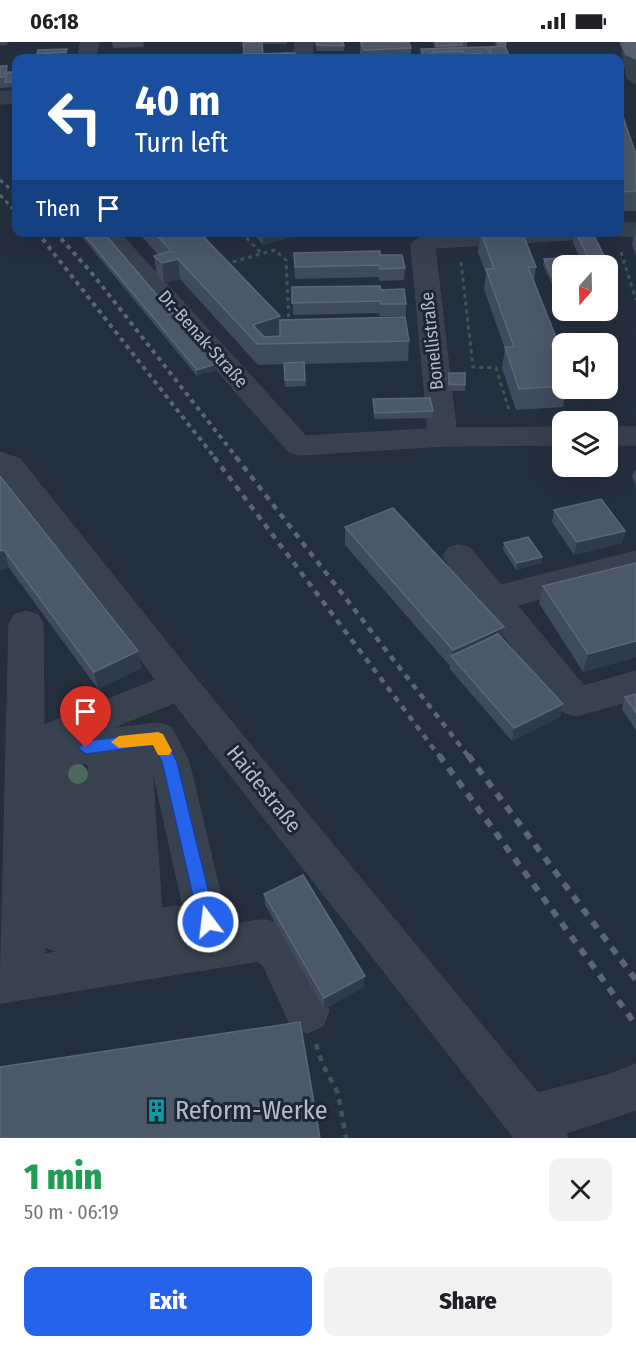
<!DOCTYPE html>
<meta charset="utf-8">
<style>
:root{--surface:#fff;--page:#f2f2f2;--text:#202124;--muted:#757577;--accent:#2563eb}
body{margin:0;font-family:"Fira Sans Condensed",sans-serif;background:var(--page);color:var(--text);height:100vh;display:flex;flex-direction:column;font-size:22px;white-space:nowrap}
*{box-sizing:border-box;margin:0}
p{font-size:20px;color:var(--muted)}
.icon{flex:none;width:33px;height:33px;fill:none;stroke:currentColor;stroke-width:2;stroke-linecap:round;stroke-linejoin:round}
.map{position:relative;height:1096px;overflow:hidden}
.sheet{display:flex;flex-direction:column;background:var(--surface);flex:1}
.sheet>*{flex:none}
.hud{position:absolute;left:12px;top:12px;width:612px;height:183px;border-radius:12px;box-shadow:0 6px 24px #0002;background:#1a4fa0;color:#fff;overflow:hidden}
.needle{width:39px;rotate:200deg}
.tools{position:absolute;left:552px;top:213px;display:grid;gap:12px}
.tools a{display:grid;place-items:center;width:66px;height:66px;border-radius:12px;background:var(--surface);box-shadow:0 6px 24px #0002;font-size:30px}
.pin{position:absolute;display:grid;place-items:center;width:51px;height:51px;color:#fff;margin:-62px -26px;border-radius:50% 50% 50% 0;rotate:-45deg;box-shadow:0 0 6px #0007}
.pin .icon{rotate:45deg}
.me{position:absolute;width:66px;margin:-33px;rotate:345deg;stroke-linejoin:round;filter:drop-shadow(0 0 4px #0008)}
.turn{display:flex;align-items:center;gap:21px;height:126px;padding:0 24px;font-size:27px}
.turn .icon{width:78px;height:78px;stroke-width:2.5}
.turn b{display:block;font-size:42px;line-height:51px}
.then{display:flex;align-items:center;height:57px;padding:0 24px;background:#0003;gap:12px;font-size:22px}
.round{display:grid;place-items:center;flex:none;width:63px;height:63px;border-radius:12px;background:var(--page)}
.summary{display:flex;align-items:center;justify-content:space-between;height:102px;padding:0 24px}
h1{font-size:36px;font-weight:800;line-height:45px;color:#1e9e55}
.action{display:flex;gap:12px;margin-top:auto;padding:12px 24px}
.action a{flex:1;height:69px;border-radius:12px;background:var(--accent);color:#fff;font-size:24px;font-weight:800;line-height:69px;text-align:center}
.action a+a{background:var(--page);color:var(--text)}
.status{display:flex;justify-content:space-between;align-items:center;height:42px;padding:0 30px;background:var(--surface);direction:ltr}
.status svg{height:16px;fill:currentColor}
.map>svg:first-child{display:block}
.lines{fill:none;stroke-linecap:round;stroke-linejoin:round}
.minor-casing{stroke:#414a57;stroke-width:1}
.major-casing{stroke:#414a57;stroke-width:1}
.path-far1{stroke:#3f5557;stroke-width:3;stroke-dasharray:4 4;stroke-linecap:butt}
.path{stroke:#3f5557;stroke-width:4.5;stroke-dasharray:6 6;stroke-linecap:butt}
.minor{fill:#38414e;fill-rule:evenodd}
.major{fill:#56606e;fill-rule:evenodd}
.rail-far3{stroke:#5a6575;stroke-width:3;stroke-dasharray:4 4;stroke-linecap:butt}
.rail-far2{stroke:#5a6575;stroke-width:4;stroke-dasharray:4.5 4.5;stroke-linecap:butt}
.rail-far1{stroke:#5a6575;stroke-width:4.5;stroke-dasharray:6 6;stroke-linecap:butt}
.rail{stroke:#5a6575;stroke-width:6;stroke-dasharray:8 8;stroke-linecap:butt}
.tree{fill:#4b6a5d}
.wall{fill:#3f4b5c}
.shaded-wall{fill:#2f3b4b}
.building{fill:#4b5868;stroke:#5c6777;stroke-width:1.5}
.route{fill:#2563eb;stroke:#184099;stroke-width:1.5}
.slow{fill:#f59e0b}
.labels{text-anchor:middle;stroke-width:6;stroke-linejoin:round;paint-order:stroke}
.far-street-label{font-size:18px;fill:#b4bcc9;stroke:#1d2633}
.street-label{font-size:21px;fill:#b4bcc9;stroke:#1d2633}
.near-poi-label{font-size:26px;fill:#b4bcc9;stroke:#1d2633;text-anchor:start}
</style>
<div class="status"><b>06:18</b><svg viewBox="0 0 49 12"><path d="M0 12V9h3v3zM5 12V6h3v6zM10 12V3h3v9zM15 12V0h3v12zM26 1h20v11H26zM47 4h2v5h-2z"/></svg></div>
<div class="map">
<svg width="636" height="1096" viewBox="0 0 636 1096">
<rect width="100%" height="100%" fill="#242f3e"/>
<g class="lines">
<defs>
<g id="minor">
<polygon points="81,0 99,0 96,16 78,16"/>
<polygon points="295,0 313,0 312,16 294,16"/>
<polygon points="631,4 636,5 636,42 627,36 622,9"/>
<polygon points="16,49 16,61 0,62 0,50"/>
<polygon points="620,181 636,181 636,195 612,193 610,190 620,190"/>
<path d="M95,190H119L306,394L428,387L411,203C418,193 430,191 441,190H594L591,195L583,197L435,206L456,386L562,385V403L443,404L299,413L289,410Z"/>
<rect x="608" y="385" width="28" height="18"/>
<path d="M0,410L20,417L193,633L538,1051L608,1033L636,1022V1068L566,1091L568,1096H514L174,661L109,687L158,681L171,685L189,720L228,884C239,882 253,878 264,878C295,879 319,944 329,969L323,984L307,991L291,984L264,925L258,919L0,961L9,582L14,573L26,569L38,573L43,582L44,683L156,638L0,431ZM85,721L89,725V731L78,739L68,736L73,726ZM152,725L183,864L162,866ZM45,905L58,910L45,912Z"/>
<polygon points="459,503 470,506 501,543 636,509 636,531 517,563 584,644 636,629 636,657 576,674 563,670 448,522 443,514 448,506"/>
</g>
<polygon id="major" points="620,0 636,0 636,18 625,13"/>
</defs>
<use href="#minor" class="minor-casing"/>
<use href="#major" class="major-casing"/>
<g class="path-far1">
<polyline points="241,190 262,212"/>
<polyline points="384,190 401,191"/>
<polyline points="621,210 636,258"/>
<polyline points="461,220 473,325 496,326 510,371"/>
<polyline points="225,222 275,208 286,218 289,282"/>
</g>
<polyline class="path" points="316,1002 322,1021 338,1051 346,1096"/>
<use href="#minor" class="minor"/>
<use href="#major" class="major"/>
<g class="rail-far3">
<polyline points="0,138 16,152"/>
<polyline points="0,153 16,170"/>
</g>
<g class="rail-far2">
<polyline points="37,190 215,416"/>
<polyline points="55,190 91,230 237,416"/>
</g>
<g class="rail-far1">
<polyline points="214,415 440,715"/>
<polyline points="236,415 469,715"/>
</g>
<g class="rail">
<polyline points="439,713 636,983"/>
<polyline points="468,713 636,938"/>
</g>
</g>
<circle class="tree" cx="78" cy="732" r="10"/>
<g class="wall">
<polygon points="0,0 8,0 7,3 0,3"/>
<polygon points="112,0 143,0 144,5 113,6"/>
<polygon points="256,0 287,0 287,2 263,2 263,12 295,11 295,16 224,16 244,12"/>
<polygon points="315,0 343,0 344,9 317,9"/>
<polygon points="360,0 409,0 411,6 411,16 360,16"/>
<polygon points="433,0 467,0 467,5 489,9 489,5 496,4 494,0 506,0 506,7 510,16 422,16 420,12 421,7 435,6"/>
<polygon points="67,7 67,16 38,16 37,12"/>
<polygon points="0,24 7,24 8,30 16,30 16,36 14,45 0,46"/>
<polygon points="620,66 635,110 636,110 636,169 620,169"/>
<polygon points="636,183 636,214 632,202"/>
<polygon points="78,190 103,190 216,322 217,328 197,334"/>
<polygon points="138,190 199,190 280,278 409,299 408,319 304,322 306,344 285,345 284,322 258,323 180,237 164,241 157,234 154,214 158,213"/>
<polygon points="252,190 351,190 299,193 263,203"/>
<polygon points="480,190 536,225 534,240 559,303 556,318 562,333 562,346 566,346 563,365 516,368 502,326 505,307 484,247 486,231 478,210"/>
<polygon points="575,190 592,190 613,231 611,243 608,243 608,224 584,224 573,201"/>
<polygon points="294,211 380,213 405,226 404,238 379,239 379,235 295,237"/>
<polygon points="544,217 562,224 562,245 553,245 543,223"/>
<polygon points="292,245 381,248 406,262 406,274 380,274 379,271 293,273"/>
<polygon points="449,331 465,343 465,349 448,349"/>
<polygon points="373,357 433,369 432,376 374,377 373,364"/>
<polygon points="636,428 636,443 632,435 634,429"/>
<polygon points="0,434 138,609 141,626 98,647 9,526 0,528"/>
<polygon points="554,468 625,489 622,501 574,513 552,480"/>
<polygon points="345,485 502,596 563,662 560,675 512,699 449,626 450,624 345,503"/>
<polygon points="504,501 542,515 541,521 516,528 503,507"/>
<polygon points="636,521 636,615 583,630 539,561 543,544"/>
<polygon points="636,652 636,689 622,667 625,655"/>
<polygon points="264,852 364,945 324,967 265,863"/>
</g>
<g class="shaded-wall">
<polygon points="7,24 9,34 5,40 4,35"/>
<polygon points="16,30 16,36 14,45 13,40"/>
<polygon points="264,190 299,190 299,193 263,203 263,191"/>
<polygon points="178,217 180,237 164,241 162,221"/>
<polygon points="280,274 281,294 257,302 253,283"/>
<polygon points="216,322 217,328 197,334 197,328"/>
<polygon points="625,489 622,501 574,513 577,500"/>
<polygon points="4,508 9,526 0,528 0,509"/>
<polygon points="542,515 541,521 516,528 517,521"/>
<polygon points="504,585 501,602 452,615 453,608"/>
<polygon points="636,599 636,615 583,630 588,612"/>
<polygon points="138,609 141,626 98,647 94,630"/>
<polygon points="563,662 560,675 512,699 514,686"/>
<polygon points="365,934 364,945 324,967 324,956"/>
</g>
<g class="building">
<polygon points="262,0 263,12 244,12 243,1"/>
<polygon points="316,0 343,0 344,4 317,3"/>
<polygon points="361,0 409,0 411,6 364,8"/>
<polygon points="435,0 468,0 461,0 462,3 437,4"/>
<polygon points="497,0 506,0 506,2 498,2"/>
<polygon points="505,4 510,16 494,16 489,5"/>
<polygon points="487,5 492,16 484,16 481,11 464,13 463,9 432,10 432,12 423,13 421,7"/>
<polygon points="67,7 66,10 37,12 38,8"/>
<polygon points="463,9 466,16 434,16 432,10"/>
<polygon points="287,11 287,16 224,16 224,13"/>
<polygon points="287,11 295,11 294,16 287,16"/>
<polygon points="198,14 198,16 165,16 165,15"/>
<polygon points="0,24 7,24 4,35 0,35"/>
<polygon points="7,30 16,30 13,40 5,40"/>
<polygon points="620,66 635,110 636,110 636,149 620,150"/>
<polygon points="82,190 103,190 216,322 197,328"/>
<polygon points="154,190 199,190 280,274 253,283 264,295 280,294 280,278 405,275 409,299 257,302 178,217 162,221 154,214 171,209"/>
<polygon points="481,190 522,190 536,225 528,225 559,303 551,303 562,333 562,344 519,347 505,305 514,305 486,227 494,227"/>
<polygon points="576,190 592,190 613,231 608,231 608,224 592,224"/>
<polygon points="380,209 380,213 402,213 405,226 380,227 379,223 295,225 294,211"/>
<polygon points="561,216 565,224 562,224 562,238 554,239 544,217"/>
<polygon points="380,244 381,248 404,247 406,262 381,262 380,259 292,261 292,245"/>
<polygon points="304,320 305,338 285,338 284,321"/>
<polygon points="449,331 465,331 465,343 449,342"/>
<polygon points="430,356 433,369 375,371 373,357"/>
<polygon points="0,434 138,609 94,630 4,508 0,509"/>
<polygon points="601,457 625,489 577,500 554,468"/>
<polygon points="393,466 504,585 453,608 345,485"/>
<polygon points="528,495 542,515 517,521 504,501"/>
<polygon points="636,521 636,599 588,612 543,544"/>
<polygon points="498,592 563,662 514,686 451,614"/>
<polygon points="636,652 636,671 625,655"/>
<polygon points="303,833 365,934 324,956 264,852"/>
<polygon points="300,980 320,1096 0,1096 0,1025"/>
</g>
<polygon class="route" points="158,690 163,692 177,720 216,880 214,886 208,889 201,886 199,880 162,720 153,703 86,712 78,706 86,699"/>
<polygon class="slow" points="158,690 163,692 172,709 169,713 158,713 153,703 119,706 111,700 119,694"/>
<defs>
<symbol id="building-bare" viewBox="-9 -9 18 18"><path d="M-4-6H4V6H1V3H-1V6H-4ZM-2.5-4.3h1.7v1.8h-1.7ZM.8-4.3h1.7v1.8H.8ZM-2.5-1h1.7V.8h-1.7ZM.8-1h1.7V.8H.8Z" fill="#0f9aa8" stroke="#1d2633" stroke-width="2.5" paint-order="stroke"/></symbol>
</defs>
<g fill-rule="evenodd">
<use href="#building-bare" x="140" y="1052" width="33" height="33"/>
</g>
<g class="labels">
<g class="far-street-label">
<text transform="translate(203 297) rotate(48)" y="6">Dr.-Benak-Straße</text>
<text transform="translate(432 299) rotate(-96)" y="6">Bonellistraße</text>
</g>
<g class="street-label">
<text transform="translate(264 747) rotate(51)" y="7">Haidestraße</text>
</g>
<g class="near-poi-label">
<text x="175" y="1077">Reform-Werke</text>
</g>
</g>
</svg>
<div class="tools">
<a><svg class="needle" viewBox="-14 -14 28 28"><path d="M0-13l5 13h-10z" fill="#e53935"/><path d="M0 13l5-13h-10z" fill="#757577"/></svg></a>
<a><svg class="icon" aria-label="sound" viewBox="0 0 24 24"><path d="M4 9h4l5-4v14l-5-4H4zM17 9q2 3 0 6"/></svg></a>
<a><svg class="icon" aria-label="layers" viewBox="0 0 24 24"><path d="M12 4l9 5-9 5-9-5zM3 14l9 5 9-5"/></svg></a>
</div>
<div class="pin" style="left:86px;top:706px;background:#d93025"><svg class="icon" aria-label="arrive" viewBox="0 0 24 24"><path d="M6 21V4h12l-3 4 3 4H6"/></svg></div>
<svg class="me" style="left:208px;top:880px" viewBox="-20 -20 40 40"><circle r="17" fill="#2563eb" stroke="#fff" stroke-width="3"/><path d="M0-11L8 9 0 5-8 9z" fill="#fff"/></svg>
<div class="hud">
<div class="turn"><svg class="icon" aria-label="left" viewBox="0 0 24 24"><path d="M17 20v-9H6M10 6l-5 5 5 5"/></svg><div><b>40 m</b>Turn left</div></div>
<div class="then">Then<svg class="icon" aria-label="arrive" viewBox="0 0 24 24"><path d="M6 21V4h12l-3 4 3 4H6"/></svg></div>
</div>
</div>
<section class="sheet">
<div class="summary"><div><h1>1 min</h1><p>50 m · 06:19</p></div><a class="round"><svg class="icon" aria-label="close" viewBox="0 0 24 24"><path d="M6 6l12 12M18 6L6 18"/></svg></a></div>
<div class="action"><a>Exit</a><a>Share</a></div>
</section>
